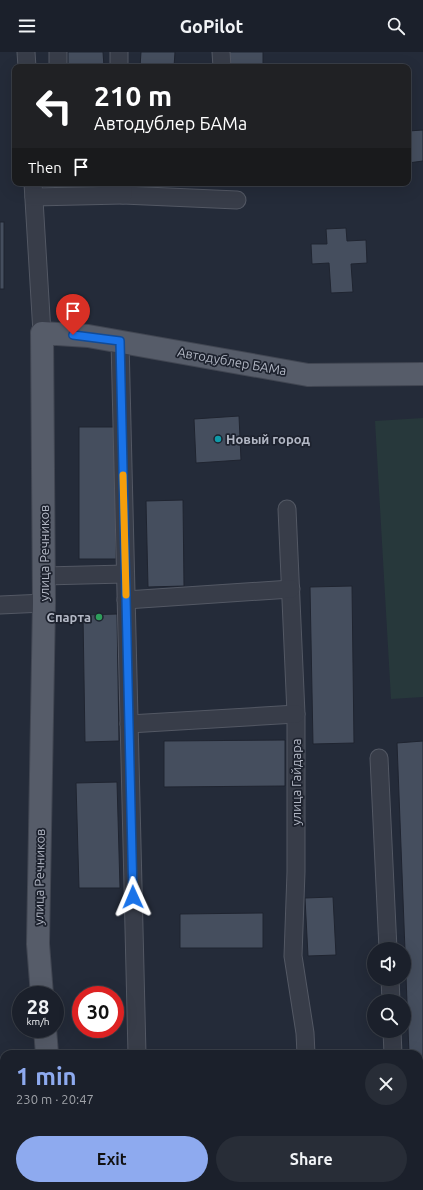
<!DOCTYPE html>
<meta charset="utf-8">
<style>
:root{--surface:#1b202b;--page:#282d37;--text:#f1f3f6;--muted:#a0a3a9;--line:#393e47;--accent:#8eaaef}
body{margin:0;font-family:Ubuntu,sans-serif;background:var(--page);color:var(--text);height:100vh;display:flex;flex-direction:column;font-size:15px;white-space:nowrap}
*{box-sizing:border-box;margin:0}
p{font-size:13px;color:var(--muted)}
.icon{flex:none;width:22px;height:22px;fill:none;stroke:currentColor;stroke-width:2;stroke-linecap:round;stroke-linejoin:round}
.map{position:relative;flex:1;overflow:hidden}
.panel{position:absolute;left:0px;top:998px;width:423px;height:140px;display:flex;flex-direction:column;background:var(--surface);border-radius:12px 12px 0 0;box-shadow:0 4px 16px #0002,0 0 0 1px var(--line)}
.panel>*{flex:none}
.hud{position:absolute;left:12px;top:12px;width:399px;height:122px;border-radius:8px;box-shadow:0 4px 16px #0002,0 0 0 1px var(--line);background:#202124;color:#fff;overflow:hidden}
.buttons{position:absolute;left:367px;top:890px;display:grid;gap:8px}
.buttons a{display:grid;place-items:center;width:44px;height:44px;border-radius:50%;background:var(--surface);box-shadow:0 4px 16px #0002,0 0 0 1px var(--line);font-size:20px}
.speed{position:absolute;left:12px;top:934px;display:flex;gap:8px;font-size:20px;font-weight:700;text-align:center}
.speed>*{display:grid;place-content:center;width:52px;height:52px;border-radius:50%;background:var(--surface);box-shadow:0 4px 16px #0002,0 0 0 1px var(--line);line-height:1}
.speed small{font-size:10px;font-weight:400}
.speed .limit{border:6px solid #d22;background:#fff;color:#111}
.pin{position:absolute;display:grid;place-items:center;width:34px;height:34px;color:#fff;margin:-41px -17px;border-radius:50% 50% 50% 0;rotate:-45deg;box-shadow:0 0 4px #0007}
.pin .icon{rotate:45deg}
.me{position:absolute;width:44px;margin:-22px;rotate:359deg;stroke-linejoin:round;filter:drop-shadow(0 0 3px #0008)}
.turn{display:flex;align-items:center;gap:14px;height:84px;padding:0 16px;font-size:18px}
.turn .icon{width:52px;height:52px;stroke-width:2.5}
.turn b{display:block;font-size:28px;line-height:34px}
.then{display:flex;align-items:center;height:38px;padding:0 16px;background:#0003;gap:8px;font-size:15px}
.round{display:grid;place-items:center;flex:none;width:42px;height:42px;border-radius:21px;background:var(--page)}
.overview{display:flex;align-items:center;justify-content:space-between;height:68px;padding:0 16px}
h1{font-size:24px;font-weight:700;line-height:30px;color:var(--accent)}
.button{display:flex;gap:8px;margin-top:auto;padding:8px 16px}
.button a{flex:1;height:46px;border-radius:24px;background:var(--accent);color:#111;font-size:16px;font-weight:700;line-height:46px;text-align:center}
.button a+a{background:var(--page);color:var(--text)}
header{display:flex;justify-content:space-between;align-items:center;height:52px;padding:0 16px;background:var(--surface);font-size:18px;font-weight:700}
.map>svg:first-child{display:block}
.medical{fill:#322f3b}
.green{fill:#27383b}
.building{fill:#454e5e;stroke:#1f2430}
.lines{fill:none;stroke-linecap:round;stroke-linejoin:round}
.minor-casing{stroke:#535864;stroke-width:19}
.major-casing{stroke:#414652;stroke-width:24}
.minor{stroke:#383d49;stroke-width:17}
.major{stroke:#565c69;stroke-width:22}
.route-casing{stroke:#114b97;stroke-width:10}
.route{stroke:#1a73e8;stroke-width:7}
.slow{stroke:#f59e0b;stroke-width:7}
.culture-dot{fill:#0f9aa8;stroke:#1d222e;stroke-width:1.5}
.leisure-dot{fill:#2e9e5b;stroke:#1d222e;stroke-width:1.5}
.labels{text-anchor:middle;stroke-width:3.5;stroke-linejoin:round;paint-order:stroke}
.street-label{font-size:13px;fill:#b3b8c5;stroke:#1d222e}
.poi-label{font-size:13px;font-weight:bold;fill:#b3b8c5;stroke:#1d222e;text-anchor:start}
</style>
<header><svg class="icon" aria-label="menu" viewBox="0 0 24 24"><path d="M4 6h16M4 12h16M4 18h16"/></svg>GoPilot<svg class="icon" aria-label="search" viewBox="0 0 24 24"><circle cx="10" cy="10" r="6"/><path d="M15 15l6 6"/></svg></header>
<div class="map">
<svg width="423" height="1138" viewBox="0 0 423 1138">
<rect width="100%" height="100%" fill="#242b39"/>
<rect class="medical" x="145" y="1134" width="155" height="4"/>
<polygon class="green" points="423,366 423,645 391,647 375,369"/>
<g class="building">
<polygon points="68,0 103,0 104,15 68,15"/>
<polygon points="141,0 175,0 174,15 140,15"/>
<rect x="227" y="0" width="36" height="15"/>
<polygon points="423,78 423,109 408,111 408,79"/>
<rect x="0" y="170" width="4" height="67"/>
<polygon points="346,176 347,189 366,188 367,211 351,212 353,240 331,241 329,211 312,212 311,192 327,192 326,177"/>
<polygon points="239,364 241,408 196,411 194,367"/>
<rect x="79" y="375" width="37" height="132"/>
<polygon points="183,448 184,534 148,535 146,449"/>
<polygon points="352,534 354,691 313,692 310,535"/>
<polygon points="117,562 119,689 85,690 83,563"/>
<polygon points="285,688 285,734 164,735 164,689"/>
<polygon points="423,689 423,1138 414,1138 414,1134 419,1134 419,1002 409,1002 397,691"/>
<polygon points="117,730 120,836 79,836 76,731"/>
<polygon points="333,845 336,903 308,904 305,846"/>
<polygon points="263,861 263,896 180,896 180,862"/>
<rect x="79" y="1134" width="46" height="4"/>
<rect x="198" y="1134" width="86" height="4"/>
<rect x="315" y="1134" width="46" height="4"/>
</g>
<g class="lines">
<defs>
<g id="minor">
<polyline points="26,0 27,15"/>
<polyline points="58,0 58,15"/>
<polyline points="119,0 119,15"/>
<polyline points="221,0 222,15"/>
<polyline points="33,131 42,281"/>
<polyline points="123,143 237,148"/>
<polyline points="34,145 123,143 123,131"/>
<polyline points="120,289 137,1002"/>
<polyline points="287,457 296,662 296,820 293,904 305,981 306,1002"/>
<polyline points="44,524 125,522"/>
<polyline points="126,548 291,537"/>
<polyline points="0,553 44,551"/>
<polyline points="129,672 296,662"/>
<polyline points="379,706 388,897"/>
<polyline points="390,927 391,949"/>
<polyline points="392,979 393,1002"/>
<polyline points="141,1134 141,1138"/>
<polyline points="309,1134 309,1138"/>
<polyline points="399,1134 399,1138"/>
</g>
<g id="major">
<polyline points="42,943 38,892 44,551 42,281 88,284 308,323 423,322"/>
<polyline points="45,977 47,1002"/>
<polyline points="57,1134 58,1138"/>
</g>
</defs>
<use href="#minor" class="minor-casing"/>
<use href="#major" class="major-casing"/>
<use href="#minor" class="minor"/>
<use href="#major" class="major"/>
</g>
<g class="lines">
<defs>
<polyline id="route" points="73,283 120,289 133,845"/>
</defs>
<use href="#route" class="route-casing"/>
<use href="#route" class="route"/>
<polyline class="slow" points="123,423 126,543"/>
</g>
<circle class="culture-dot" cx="218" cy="387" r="4"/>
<circle class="leisure-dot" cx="99" cy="565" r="4"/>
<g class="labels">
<g class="street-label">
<text transform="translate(232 309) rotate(10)" y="5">Автодублер БАМа</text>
<text transform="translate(44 501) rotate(-90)" y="5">улица Речников</text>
<text transform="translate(296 730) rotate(-90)" y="5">улица Гайдара</text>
<text transform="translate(39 825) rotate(-89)" y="5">улица Речников</text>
</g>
<g class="poi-label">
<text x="226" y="392">Новый город</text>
<text x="91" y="570" text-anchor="end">Спарта</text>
</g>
</g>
</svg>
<div class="buttons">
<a><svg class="icon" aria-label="sound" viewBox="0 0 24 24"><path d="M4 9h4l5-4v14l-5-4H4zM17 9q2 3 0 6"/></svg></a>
<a><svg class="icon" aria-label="search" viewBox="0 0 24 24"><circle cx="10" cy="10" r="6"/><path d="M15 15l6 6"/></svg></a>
</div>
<div class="speed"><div>28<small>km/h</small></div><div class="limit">30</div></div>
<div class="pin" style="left:73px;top:283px;background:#d93025"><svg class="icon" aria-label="arrive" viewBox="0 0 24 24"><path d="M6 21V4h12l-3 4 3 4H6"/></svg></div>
<svg class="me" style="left:133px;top:845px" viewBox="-20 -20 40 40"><path d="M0-17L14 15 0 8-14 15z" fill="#1a73e8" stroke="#fff" stroke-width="4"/></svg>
<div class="hud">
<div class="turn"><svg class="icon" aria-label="left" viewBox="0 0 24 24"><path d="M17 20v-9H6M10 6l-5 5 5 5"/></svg><div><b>210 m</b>Автодублер БАМа</div></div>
<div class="then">Then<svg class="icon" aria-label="arrive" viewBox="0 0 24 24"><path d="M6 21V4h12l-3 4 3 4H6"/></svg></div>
</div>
<section class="panel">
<div class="overview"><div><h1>1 min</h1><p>230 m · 20:47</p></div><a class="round"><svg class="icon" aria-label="close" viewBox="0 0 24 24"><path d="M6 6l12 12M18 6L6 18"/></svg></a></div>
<div class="button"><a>Exit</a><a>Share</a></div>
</section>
</div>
